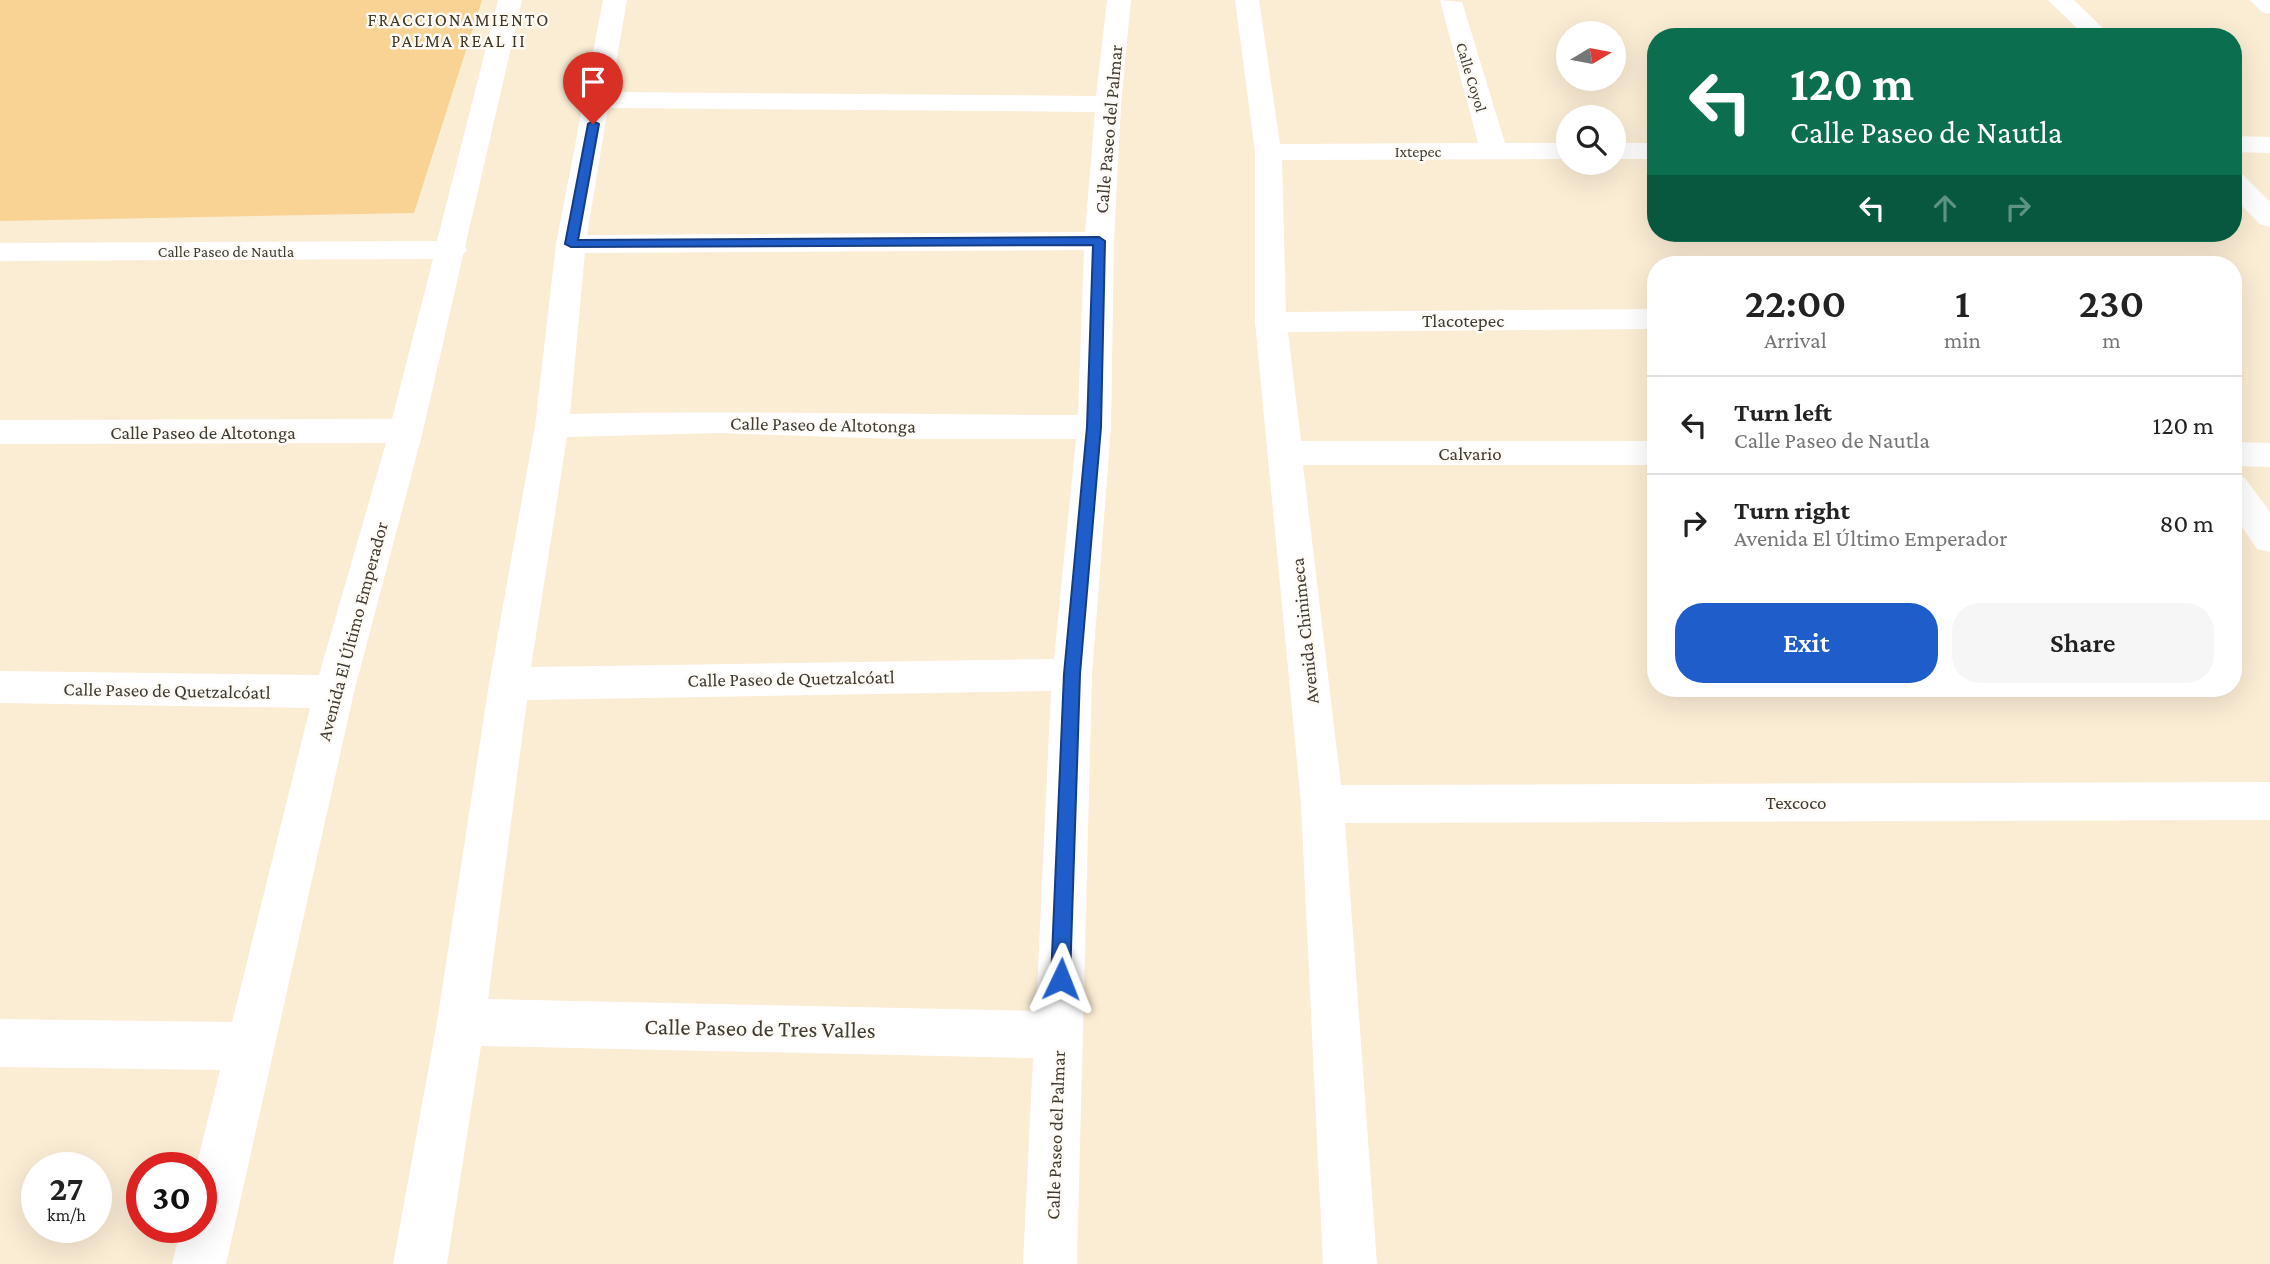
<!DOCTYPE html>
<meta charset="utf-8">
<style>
:root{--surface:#fff;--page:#f6f6f6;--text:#222;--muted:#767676;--line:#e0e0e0;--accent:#1f5eca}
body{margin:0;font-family:"Crimson Pro",serif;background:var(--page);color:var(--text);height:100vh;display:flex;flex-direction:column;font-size:26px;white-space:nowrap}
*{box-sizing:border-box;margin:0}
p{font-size:23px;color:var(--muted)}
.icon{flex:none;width:38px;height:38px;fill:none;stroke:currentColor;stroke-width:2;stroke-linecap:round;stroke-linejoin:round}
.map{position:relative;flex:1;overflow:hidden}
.drawer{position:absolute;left:1647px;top:256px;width:595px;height:441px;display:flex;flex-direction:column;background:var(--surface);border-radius:28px;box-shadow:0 7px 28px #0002}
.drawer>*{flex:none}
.hud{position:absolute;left:1647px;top:28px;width:595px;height:214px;border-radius:28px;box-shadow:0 7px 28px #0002;background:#0b6e4f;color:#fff;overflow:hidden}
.needle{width:46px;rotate:80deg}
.tools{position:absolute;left:1556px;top:21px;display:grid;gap:14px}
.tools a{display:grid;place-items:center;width:70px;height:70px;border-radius:50%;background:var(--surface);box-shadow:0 7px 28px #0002;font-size:35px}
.speed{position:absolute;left:21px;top:1152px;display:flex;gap:14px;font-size:35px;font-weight:700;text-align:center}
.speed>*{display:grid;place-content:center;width:91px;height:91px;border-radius:50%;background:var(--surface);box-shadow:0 7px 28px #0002;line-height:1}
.speed small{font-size:18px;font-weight:400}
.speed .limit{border:10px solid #d22;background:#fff;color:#111}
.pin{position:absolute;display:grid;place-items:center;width:60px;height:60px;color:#fff;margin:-72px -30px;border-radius:50% 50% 50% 0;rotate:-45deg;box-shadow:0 0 7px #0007}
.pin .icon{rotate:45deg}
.me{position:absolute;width:77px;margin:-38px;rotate:2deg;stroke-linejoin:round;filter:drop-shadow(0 0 5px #0008)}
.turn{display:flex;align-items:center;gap:24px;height:147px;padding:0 28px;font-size:32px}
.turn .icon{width:91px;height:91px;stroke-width:2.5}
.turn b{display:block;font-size:49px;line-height:60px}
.lanes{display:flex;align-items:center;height:66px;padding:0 28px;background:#0003;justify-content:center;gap:35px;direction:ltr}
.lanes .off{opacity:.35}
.eta{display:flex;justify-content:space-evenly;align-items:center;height:119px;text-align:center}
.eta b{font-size:42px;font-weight:600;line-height:49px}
.cta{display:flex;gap:14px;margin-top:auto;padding:14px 28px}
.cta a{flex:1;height:80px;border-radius:28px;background:var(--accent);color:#fff;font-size:28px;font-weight:600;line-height:80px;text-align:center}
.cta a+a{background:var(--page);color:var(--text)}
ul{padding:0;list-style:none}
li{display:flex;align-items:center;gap:21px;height:98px;padding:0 28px;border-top:2px solid var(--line)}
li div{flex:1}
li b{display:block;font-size:26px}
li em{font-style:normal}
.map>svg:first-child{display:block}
.green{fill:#f8d394}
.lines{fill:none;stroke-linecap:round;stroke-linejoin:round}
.minor{fill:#fff;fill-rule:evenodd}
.route{fill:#1f5eca;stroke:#143d83;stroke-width:2}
.labels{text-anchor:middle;stroke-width:5;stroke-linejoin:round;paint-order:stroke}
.far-street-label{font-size:16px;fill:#413b31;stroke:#fefbf6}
.far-neighbourhood-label{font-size:18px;letter-spacing:2px;fill:#433824;stroke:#fefbf6}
.street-label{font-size:19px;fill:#413b31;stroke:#fefbf6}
.near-street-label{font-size:23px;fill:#413b31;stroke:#fefbf6}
</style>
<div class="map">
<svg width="2270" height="1264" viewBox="0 0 2270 1264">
<rect width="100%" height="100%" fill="#fbecd4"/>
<polygon class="green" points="0,0 482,0 414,213 0,221"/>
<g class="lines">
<g class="minor">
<polygon points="498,0 522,0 465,247 467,250 463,255 423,431 354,692 226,1264 172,1264 181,1227 201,1227 201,1167 196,1167 220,1070 0,1067 0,1019 232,1022 310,708 0,703 0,671 319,675 386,443 0,444 0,420 392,419 433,259 0,261 0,243 437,241"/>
<path d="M603,0H627L611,92L1096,96L1107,0H1131L1121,104L1114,241L1111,427L1092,675L1077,1264H1023L1033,1058L481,1046L447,1264H393L437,1022L489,684L535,426L556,244ZM608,108L1095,112L1085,232L587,235ZM1084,250L1078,415C908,415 739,410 570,414L585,253ZM718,433L896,439H1076L1054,659L531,667L567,437ZM1051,691L1036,1011L488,999L527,700Z"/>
<polygon points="1235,0 1259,0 1280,144 1478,143 1440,0 1462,2 1505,143 1568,143 1568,159 1282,160 1286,312 1656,309 1656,329 1288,332 1301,441 1656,441 1656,465 1303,465 1341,785 2270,782 2270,820 1345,823 1377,1264 1323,1264 1301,804 1255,322 1255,152"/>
<polygon points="2048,0 2074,0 2112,37 2086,37"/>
<polygon points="2250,0 2270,0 2270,14 2262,12"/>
<polygon points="2233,136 2270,137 2270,153 2233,152"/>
<rect x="1614" y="143" width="42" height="16"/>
<polygon points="2233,173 2243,175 2270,202 2270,227 2260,224 2233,197"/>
<polygon points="2233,442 2270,443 2270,467 2233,466"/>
<polygon points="2233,474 2245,478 2270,512 2270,552 2257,549 2233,514"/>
</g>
</g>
<polygon class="route" points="593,121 599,124 578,240 1099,237 1105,241 1101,427 1080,674 1070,979 1068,986 1061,989 1054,986 1051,979 1064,674 1087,427 1093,245 571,247 565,244 588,124"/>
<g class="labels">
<g class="far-street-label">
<text transform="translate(1472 77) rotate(73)" y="6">Calle Coyol</text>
<text x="1418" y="157">Ixtepec</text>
<text x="226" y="257">Calle Paseo de Nautla</text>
</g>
<g class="far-neighbourhood-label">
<text x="459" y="26">FRACCIONAMIENTO<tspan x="459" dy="21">PALMA REAL II</tspan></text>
</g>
<g class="street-label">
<text transform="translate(1108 129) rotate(-85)" y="7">Calle Paseo del Palmar</text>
<text x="1463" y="327">Tlacotepec</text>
<text transform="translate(823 424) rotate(1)" y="7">Calle Paseo de Altotonga</text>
<text x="203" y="439">Calle Paseo de Altotonga</text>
<text x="1470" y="460">Calvario</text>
<text transform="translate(352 631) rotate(-75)" y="7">Avenida El Último Emperador</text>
<text transform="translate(1304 631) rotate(-96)" y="7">Avenida Chinimeca</text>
<text transform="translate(791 678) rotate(-1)" y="7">Calle Paseo de Quetzalcóatl</text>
<text transform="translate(167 690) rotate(1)" y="7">Calle Paseo de Quetzalcóatl</text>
<text x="1796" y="809">Texcoco</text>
<text transform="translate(1055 1135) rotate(-88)" y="7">Calle Paseo del Palmar</text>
</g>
<g class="near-street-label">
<text transform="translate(760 1028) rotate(1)" y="8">Calle Paseo de Tres Valles</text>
</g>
</g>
</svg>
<div class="tools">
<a><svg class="needle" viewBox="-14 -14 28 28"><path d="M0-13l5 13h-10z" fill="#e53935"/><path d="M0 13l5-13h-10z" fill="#767676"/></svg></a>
<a><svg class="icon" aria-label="search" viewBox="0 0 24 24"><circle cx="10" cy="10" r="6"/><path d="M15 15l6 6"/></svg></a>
</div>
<div class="speed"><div>27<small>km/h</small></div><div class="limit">30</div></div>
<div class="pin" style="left:593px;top:124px;background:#d93025"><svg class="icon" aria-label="arrive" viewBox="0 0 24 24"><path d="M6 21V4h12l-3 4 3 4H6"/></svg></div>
<svg class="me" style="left:1061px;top:979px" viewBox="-20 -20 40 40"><path d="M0-17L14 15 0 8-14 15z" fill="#1f5eca" stroke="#fff" stroke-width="4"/></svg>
<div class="hud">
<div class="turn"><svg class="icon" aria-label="left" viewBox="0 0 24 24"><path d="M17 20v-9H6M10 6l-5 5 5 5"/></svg><div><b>120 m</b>Calle Paseo de Nautla</div></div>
<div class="lanes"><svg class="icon" aria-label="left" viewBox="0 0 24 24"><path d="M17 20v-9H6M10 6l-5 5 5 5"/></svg><svg class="icon off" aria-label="ahead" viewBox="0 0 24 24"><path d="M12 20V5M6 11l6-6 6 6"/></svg><svg class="icon off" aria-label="right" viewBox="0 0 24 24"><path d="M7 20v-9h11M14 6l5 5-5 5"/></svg></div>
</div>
<section class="drawer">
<div class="eta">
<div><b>22:00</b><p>Arrival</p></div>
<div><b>1</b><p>min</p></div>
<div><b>230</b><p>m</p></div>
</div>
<ul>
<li><svg class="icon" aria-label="left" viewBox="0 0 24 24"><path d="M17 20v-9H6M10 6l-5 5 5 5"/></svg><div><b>Turn left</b><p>Calle Paseo de Nautla</p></div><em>120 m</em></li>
<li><svg class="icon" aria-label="right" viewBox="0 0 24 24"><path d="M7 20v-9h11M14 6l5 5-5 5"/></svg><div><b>Turn right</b><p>Avenida El Último Emperador</p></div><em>80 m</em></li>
</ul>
<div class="cta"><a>Exit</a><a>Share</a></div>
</section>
</div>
